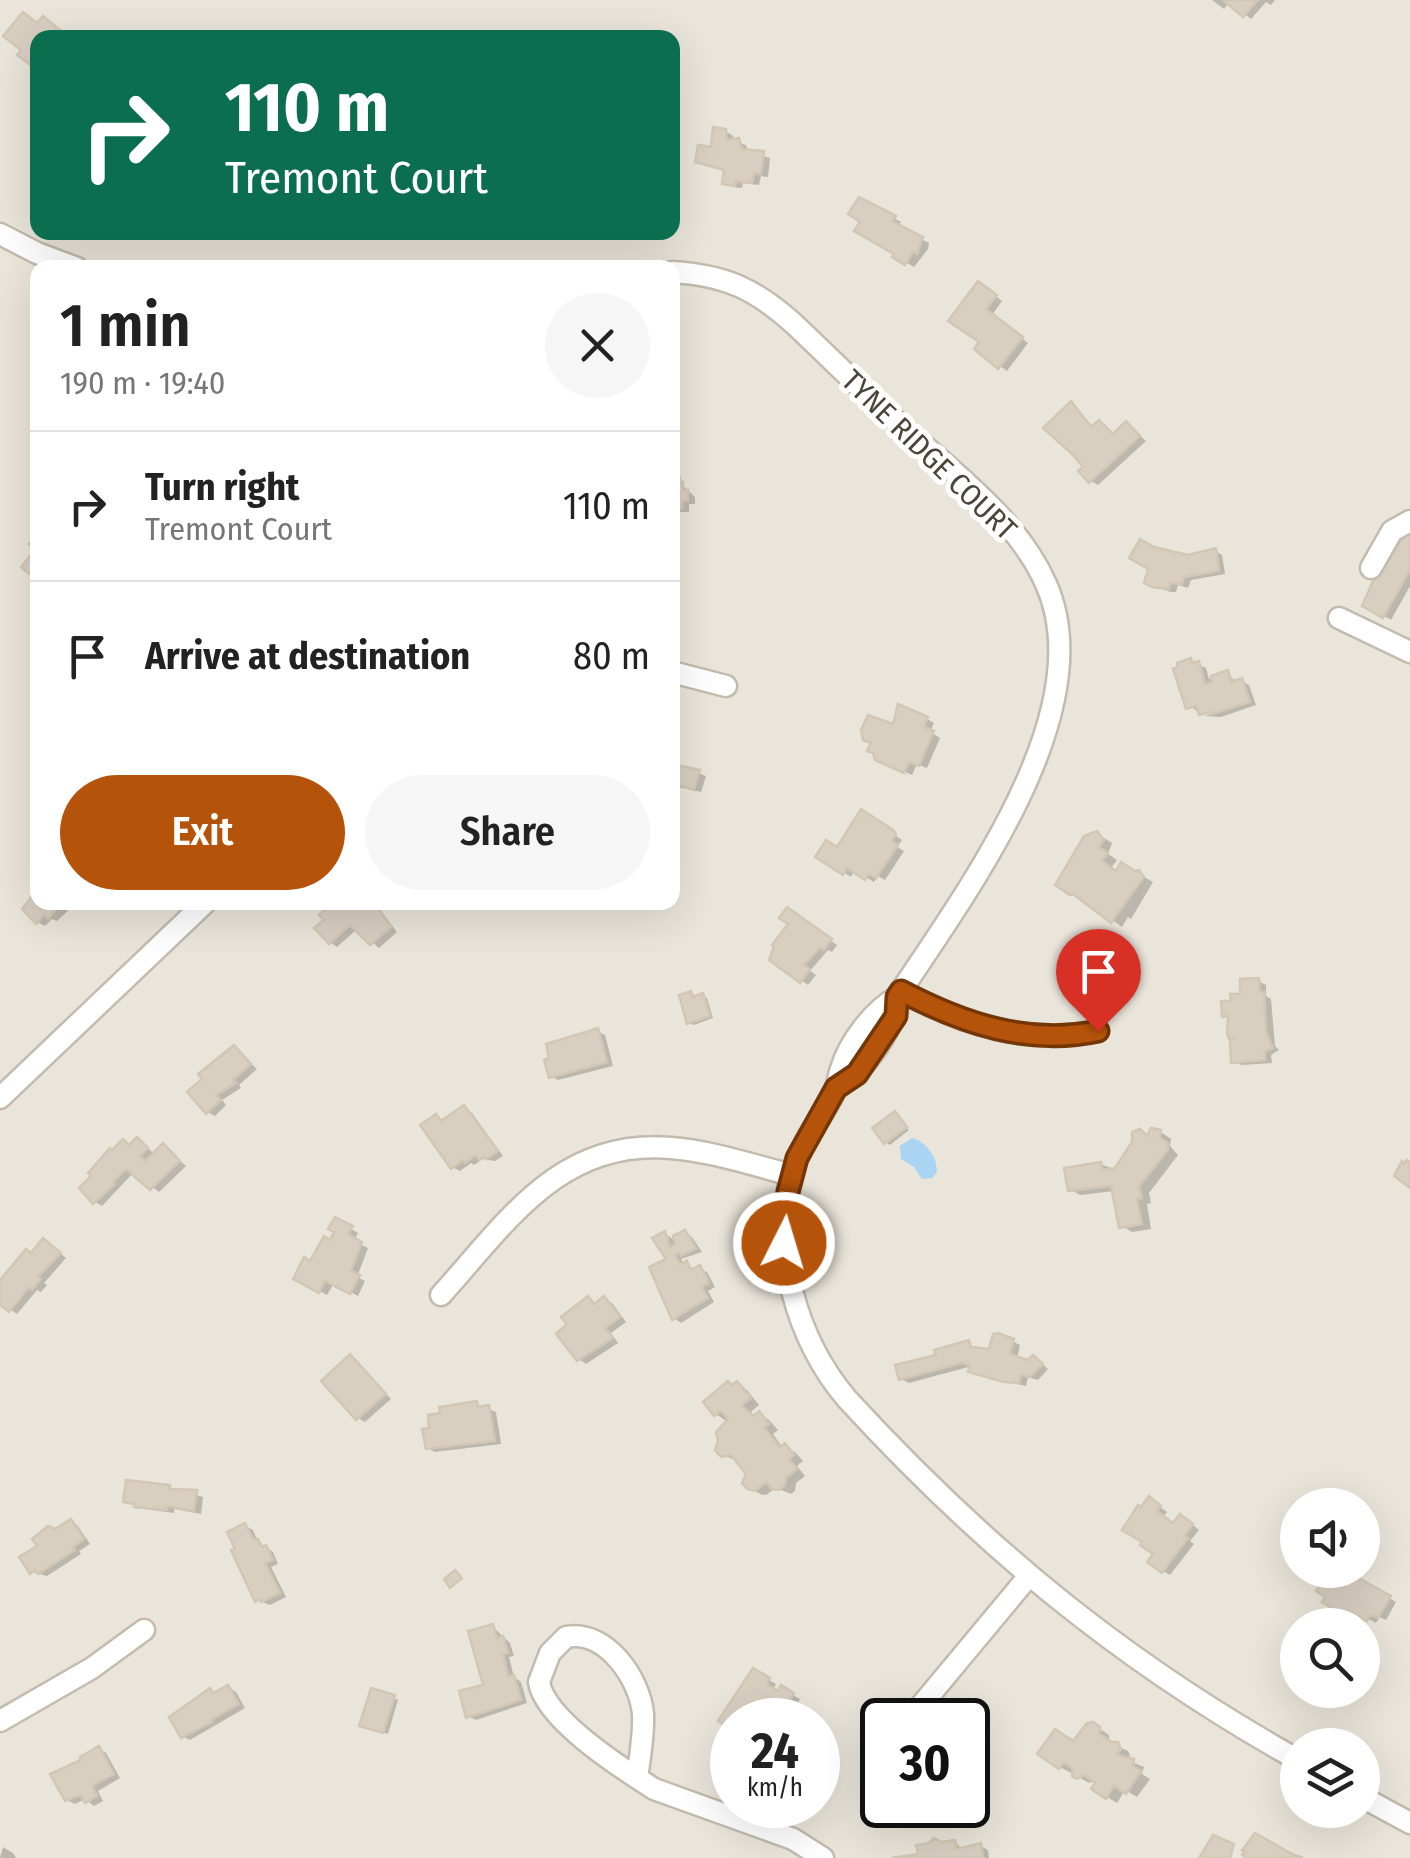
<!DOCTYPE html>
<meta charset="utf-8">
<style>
:root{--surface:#fff;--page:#f6f6f6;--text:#222;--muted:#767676;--line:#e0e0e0;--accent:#b45309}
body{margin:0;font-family:"Fira Sans Condensed",sans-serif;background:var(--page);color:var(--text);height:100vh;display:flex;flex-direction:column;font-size:38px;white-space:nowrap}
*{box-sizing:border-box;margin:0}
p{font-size:32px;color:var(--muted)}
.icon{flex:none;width:55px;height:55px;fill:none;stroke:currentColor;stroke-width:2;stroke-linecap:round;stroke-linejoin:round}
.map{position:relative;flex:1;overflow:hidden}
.sheet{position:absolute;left:30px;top:260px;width:650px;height:650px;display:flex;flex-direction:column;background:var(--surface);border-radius:20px;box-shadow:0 10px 40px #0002}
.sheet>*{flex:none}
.guide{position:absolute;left:30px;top:30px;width:650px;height:210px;border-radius:20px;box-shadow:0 10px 40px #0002;background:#0b6e4f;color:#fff;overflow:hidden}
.buttons{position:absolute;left:1280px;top:1488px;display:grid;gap:20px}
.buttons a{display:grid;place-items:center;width:100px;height:100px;border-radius:50%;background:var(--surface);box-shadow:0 10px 40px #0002;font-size:50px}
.speed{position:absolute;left:710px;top:1698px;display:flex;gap:20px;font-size:50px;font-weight:700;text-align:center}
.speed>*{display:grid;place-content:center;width:130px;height:130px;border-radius:50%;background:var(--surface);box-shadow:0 10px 40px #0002;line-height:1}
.speed small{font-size:25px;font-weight:400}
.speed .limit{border:5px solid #111;border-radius:15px;background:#fff;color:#111}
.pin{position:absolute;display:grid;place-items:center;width:85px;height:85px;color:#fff;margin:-102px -42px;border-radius:50% 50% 50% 0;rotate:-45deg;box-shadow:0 0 10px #0007}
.pin .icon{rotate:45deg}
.me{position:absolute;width:110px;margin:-55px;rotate:5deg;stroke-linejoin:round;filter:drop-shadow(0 0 8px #0008)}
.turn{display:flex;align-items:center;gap:35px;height:210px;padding:0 30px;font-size:45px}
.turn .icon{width:130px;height:130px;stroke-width:2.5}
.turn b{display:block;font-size:70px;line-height:85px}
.round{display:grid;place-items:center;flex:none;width:105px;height:105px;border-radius:52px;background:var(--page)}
.summary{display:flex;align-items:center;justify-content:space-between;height:170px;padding:0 30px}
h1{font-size:60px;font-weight:600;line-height:75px}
.cta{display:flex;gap:20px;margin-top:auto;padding:20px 30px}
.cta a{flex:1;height:115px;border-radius:60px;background:var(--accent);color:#fff;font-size:40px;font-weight:600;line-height:115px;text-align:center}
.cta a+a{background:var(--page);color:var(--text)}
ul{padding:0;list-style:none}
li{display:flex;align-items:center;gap:30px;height:150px;padding:0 30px;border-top:2px solid var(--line)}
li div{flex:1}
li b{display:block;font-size:38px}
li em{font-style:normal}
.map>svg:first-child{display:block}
.residential{fill:#eae5da;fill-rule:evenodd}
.water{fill:#a9d4f2}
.shadow{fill:#0003}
.building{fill:#d8cfc1;stroke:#d3c7b4;stroke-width:2.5}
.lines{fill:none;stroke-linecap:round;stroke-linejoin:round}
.minor-casing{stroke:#c2bbae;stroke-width:25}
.minor{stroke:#fff;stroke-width:20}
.route-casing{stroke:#753606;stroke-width:25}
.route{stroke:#b45309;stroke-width:18}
.labels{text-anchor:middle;stroke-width:10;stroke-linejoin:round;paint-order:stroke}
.street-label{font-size:30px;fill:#4b4439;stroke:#fff}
</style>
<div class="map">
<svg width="1410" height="1858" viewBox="0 0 1410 1858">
<rect width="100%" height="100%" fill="#f6f3ec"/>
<path class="residential" d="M0,0H1410V1858H0ZM38,38H672V232H38ZM38,268H672V902H38ZM1298,1505H1362V1570H1298ZM1298,1625H1362V1690H1298ZM732,1720H818V1805H732ZM882,1720H968V1805H882ZM1298,1745H1362V1810H1298Z"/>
<path class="water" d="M912,1138C927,1142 937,1157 937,1172L932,1178L922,1179L914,1167L901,1159L900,1146Z"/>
<g class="shadow">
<polygon points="1212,0 1275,0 1271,5 1266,2 1251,19 1230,2 1224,9"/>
<polygon points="51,24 66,36 38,38 37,66 30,62 39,26"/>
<polygon points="725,131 733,136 733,141 746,145 748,152 770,158 768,177 761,176 759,185 743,183 742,188 732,187 725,183 727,172 698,161 713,150"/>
<polygon points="860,200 901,222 898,227 929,243 928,249 914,267 896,256 898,253 864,221"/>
<polygon points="462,232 463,236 451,239 442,234 425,237 418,232"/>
<polygon points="986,288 1002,301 992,315 1028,343 1007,371 977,349 983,342"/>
<polygon points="1072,404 1094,428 1100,423 1115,435 1126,424 1146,441 1098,485 1091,481 1086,467"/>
<polygon points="672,473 681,477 680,483 695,497 695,504 689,504 689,512 673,512 673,518"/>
<polygon points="1410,537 1410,586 1391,620 1365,605"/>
<polygon points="1154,550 1188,557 1215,551 1222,555 1225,574 1191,580 1188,588 1178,585 1176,592 1170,592 1155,586"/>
<polygon points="1190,661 1206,668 1209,679 1227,673 1237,683 1242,681 1249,685 1256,705 1221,717 1205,716 1223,710 1201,714 1185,702"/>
<polygon points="927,719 934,723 930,732 940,738 927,768 917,764 912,775 886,763 895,727"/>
<polygon points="672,764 706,776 701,792 673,786"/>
<polygon points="862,813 902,840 897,847 904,851 885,880 878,876 874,882 855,870 851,877 818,856 838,850"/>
<polygon points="1101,836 1112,843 1108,854 1117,860 1111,868 1117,873 1122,865 1153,882 1131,919 1128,917 1122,927 1084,899"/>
<polygon points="38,902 77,902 57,921 52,919 45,926 37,922"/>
<polygon points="374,902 397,932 379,948 357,929 337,947 330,942"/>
<polygon points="795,915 837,945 832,952 828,950 810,971 816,975 808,985 772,959"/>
<polygon points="1258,981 1266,985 1266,996 1271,999 1275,1046 1279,1050 1271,1055 1272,1063 1241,1065 1234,1061 1236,1040 1231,1037 1230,1019 1224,1015"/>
<polygon points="691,994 696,998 707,998 713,1018 694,1025 689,1023"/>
<polygon points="597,1031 605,1035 613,1066 558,1080 551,1076"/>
<polygon points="234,1048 257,1069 239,1085 241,1088 222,1100 226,1105 215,1116 208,1112"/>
<polygon points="464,1108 472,1113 503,1156 495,1161 483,1159 474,1165 471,1163 460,1171 452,1167 436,1117 445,1122"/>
<polygon points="895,1114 909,1130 890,1145 885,1142"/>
<polygon points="1156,1129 1171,1139 1170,1146 1178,1155 1149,1193 1151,1203 1147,1204 1151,1229 1132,1232 1122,1226 1115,1191 1080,1195 1070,1189 1100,1164 1116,1170"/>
<polygon points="144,1144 155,1155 164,1147 186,1166 159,1192 134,1172 102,1206 95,1202 131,1146"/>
<polygon points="336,1220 358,1233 354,1241 368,1248 357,1277 365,1281 358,1296 334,1283 327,1295 296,1278 337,1231"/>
<polygon points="685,1233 692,1237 702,1252 681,1259 684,1265 707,1272 715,1287 708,1291 714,1302 681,1323 674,1318 665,1234 673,1239"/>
<polygon points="51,1246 66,1258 44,1283 47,1285 41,1292 37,1290 17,1314 0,1302 0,1284 32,1256"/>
<polygon points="588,1299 597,1305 604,1299 612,1303 626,1322 611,1333 618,1343 586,1364 579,1359"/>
<polygon points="1001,1336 1020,1345 1017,1359 1040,1362 1048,1369 1038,1380 1028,1377 1026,1386 978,1375 971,1371 972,1366 909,1383 901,1379 968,1343 976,1350 991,1352"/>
<polygon points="351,1357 391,1399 365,1422 358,1418"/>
<polygon points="737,1384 747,1390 759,1405 751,1412 755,1418 759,1414 769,1420 778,1430 773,1434 783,1448 795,1452 803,1461 797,1466 805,1476 796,1483 795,1491 791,1494 776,1488 766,1495 760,1494 748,1487 749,1474 738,1461 722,1455 728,1422 716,1414"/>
<polygon points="476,1404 496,1412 501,1444 435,1452 428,1448"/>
<polygon points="169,1487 203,1497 201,1514 174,1509 174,1513 144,1509 126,1501"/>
<polygon points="1156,1504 1167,1512 1163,1517 1174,1525 1188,1521 1199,1530 1190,1541 1194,1544 1170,1575 1163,1571 1157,1554"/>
<polygon points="71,1521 78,1526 90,1544 79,1551 81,1554 47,1576 32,1572 56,1531"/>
<polygon points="245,1526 253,1530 258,1542 273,1552 278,1564 271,1567 286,1597 270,1605 257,1600"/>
<polygon points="1327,1570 1351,1570 1348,1575 1396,1602 1386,1620 1379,1617 1376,1623 1367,1618 1363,1624 1325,1601"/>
<polygon points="493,1627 510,1643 514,1656 509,1657 514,1677 521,1682 527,1703 476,1720 468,1716 486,1686"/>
<polygon points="753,1671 776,1684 772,1690 778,1694 782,1689 800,1699 794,1710 798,1713 799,1720 765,1720 769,1712 762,1706 752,1720 732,1720 732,1727 721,1720"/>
<polygon points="228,1687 236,1692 245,1708 190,1740 182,1736 210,1691 216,1694"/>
<polygon points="394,1698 398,1700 388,1734 366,1727"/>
<polygon points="1092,1724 1109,1735 1109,1742 1128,1751 1130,1755 1127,1760 1144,1767 1142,1774 1150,1779 1137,1797 1125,1790 1117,1803 1107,1797 1103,1775 1089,1783 1075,1775 1076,1765 1071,1773 1060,1767 1074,1744"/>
<polygon points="99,1749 106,1753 120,1778 98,1791 103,1801 94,1806 85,1799 75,1804 67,1800 53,1775 73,1764 76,1765"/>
<polygon points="955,1842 963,1850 981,1846 988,1850 989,1858 910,1858"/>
<polygon points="3,1847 13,1853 16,1858 0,1858"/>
</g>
<g class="building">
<polygon points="1223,0 1258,0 1243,17"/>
<polygon points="23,12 37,23 43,16 60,30 55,38 38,38 38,64 32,60 29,64 17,55 21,50 3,36"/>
<polygon points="713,127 726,129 727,140 739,138 742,149 764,151 761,174 754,173 752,183 736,181 735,186 722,184 724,170 695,162 698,145 711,147"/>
<polygon points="859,197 896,216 892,221 923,237 917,254 913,252 905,265 892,257 894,254 854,231 860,222 848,214"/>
<polygon points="978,281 997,295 986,309 1023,337 998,369 974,349 979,342 948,321"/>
<polygon points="1071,401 1091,427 1099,420 1113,434 1126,421 1140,436 1089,483 1078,471 1083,467 1072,454 1043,428"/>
<polygon points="672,470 674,482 683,482 683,490 688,490 688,501 683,501 682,509 672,509"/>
<polygon points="1406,533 1410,535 1410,570 1383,618 1362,606 1373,581"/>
<polygon points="34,537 38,541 38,581 21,567 35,550 29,544"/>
<polygon points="1140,539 1154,547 1188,555 1216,548 1219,571 1184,577 1182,584 1170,583 1169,589 1152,587 1144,583 1148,569 1129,558"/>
<polygon points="1191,658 1192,663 1199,661 1205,684 1212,682 1211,676 1228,670 1231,682 1242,678 1250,702 1212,714 1211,712 1199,715 1196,706 1186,709 1173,669 1178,667 1177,663"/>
<polygon points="898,704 928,717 924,727 934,731 919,766 909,762 904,773 875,760 873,753 867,751 871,743 863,740 861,730 868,715 893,724"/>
<polygon points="672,764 700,770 694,790 678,784 677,787 672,786"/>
<polygon points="861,809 893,830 896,834 892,841 898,845 876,878 869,874 865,880 847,868 843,875 815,857 826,840 837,847"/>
<polygon points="1097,831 1104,840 1099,847 1108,853 1102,861 1116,871 1121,862 1135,871 1139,870 1144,877 1111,923 1073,894 1070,895 1055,885 1084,836"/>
<polygon points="38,889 38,902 63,902 48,919 44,915 36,924 22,909"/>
<polygon points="333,902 374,902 391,927 370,945 350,925 329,944 314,928 324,920 319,915"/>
<polygon points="787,907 832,939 824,950 820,948 804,965 810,969 800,983 769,960 774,946 772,945 788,924 779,918"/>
<polygon points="1259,978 1260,992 1264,992 1266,1031 1273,1048 1265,1051 1265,1060 1231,1063 1230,1041 1234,1038 1229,1039 1227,1033 1228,1016 1222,1017 1221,1001 1231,1001 1230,994 1240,994 1240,979"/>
<polygon points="691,991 693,997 703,993 710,1016 687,1024 679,995"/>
<polygon points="598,1028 607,1062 549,1078 544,1060 549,1058 546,1044"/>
<polygon points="234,1045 251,1064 233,1080 236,1083 216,1095 221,1100 206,1114 187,1092 202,1079 198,1074"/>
<polygon points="464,1105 498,1151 486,1159 484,1156 479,1160 476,1155 465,1163 463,1160 451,1169 420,1125 436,1114 441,1121"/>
<polygon points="895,1111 907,1127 884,1144 872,1128"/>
<polygon points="1151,1128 1161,1130 1160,1138 1168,1143 1168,1150 1139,1186 1142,1198 1137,1199 1142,1224 1119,1228 1111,1186 1068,1191 1064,1168 1101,1162 1102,1170 1115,1168 1132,1142 1132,1132 1140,1129 1147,1136"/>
<polygon points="137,1137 148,1148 140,1156 145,1161 163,1143 180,1161 150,1190 126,1169 113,1182 115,1184 93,1204 79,1188 91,1176 88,1173 110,1148 112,1150 123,1139 129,1145"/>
<polygon points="1407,1160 1410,1163 1410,1188 1394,1176 1402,1161 1404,1164"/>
<polygon points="335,1217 353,1226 348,1234 362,1242 351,1271 360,1275 350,1294 325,1281 319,1293 293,1279 304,1257 310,1261 324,1236 330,1240 334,1232 328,1229"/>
<polygon points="685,1230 696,1248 681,1256 679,1253 675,1255 680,1264 687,1261 691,1270 700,1265 709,1283 702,1287 708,1298 672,1320 649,1267 666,1259 652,1238 665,1231 670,1247 675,1244 673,1236"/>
<polygon points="43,1238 61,1253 38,1277 41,1279 32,1290 29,1287 9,1312 0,1305 0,1280 26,1249 31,1253"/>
<polygon points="588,1296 594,1304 604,1296 620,1317 605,1328 613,1338 577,1361 556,1334 567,1324 561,1317"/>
<polygon points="998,1333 1014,1339 1010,1354 1028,1360 1033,1355 1043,1364 1030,1377 1021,1375 1019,1383 1004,1382 968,1372 970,1365 961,1363 899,1380 895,1365 936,1355 934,1350 969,1340 971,1347 989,1349 993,1334"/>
<polygon points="350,1354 386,1394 356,1420 321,1381"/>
<polygon points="728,1381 732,1385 737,1381 751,1398 742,1405 745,1409 753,1416 759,1411 769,1424 764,1428 780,1447 785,1443 794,1455 789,1459 797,1469 786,1478 785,1485 779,1490 772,1489 766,1482 755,1491 747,1489 742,1483 746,1474 731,1455 721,1457 715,1450 718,1441 716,1432 728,1419 721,1411 714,1416 703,1402"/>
<polygon points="477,1401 478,1407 489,1405 495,1441 426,1449 422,1429 429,1428 428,1415 440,1413 439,1407"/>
<polygon points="126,1480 170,1485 169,1489 197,1490 194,1511 167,1506 167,1510 134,1507 134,1504 123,1502"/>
<polygon points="1149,1496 1161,1506 1157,1511 1173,1523 1180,1514 1193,1524 1185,1536 1188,1538 1162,1573 1147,1562 1153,1554 1140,1545 1142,1542 1122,1530 1138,1505 1141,1507"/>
<polygon points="71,1519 84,1539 73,1547 75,1550 38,1574 35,1570 30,1574 19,1557 37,1546 32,1539 48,1526 55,1529"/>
<polygon points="245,1523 253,1539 258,1539 262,1547 266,1545 273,1560 265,1563 280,1593 261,1602 260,1599 255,1602 231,1550 235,1549 227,1532"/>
<polygon points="455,1570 462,1578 450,1588 444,1579"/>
<polygon points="1324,1570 1344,1570 1391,1596 1378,1618 1371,1615 1367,1621 1358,1616 1355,1622 1322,1602 1325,1597 1316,1591 1320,1585 1317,1583"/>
<polygon points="493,1624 497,1638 503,1636 508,1653 503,1654 508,1676 514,1675 521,1700 466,1718 459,1691 483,1685 468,1631"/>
<polygon points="753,1668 770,1678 767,1684 778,1691 781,1685 794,1693 787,1706 791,1706 794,1719 762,1720 767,1711 754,1704 745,1720 732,1720 732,1730 718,1721"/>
<polygon points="228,1685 239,1704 211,1720 212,1722 181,1738 169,1717 210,1688 213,1693"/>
<polygon points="371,1688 395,1695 383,1733 359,1726"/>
<polygon points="1093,1722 1100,1727 1100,1734 1112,1742 1118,1742 1121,1749 1117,1755 1134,1759 1133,1766 1141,1771 1126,1794 1114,1786 1106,1799 1091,1789 1095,1783 1084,1775 1077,1779 1072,1776 1073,1769 1064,1763 1059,1769 1037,1754 1055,1729 1073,1741 1087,1723"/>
<polygon points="99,1746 114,1774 92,1786 97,1796 85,1803 80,1795 65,1801 50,1774 81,1760 80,1757"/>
<polygon points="1255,1833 1292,1854 1303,1858 1247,1858 1242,1855 1245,1851 1242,1850"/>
<polygon points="1213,1835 1234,1844 1230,1858 1199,1858"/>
<polygon points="934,1838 942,1842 955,1840 956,1849 981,1843 983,1858 892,1858 918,1854 916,1845 929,1843"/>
</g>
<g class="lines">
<defs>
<g id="minor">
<polyline points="0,234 37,253 77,268"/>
<path d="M672,272C725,275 755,289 793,323C830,358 866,394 904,428C954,473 1018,520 1046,584C1103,711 964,895 897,997C873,1011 849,1042 841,1069C838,1076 838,1084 835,1091C821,1119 801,1143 792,1173C770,1249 797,1340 847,1399C983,1547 1121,1661 1298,1760"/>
<polyline points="1371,568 1392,531 1410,521"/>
<polyline points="1339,618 1410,652"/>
<polyline points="672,672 726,686"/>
<path d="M901,991C962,1024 1029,1046 1097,1031"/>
<path d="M836,1088C865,1069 894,1032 897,997"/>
<polyline points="0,1098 206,902"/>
<path d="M441,1295C507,1222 560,1138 671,1148C711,1151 752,1165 792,1175"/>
<polyline points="909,1720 1028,1577"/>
<polyline points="0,1721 92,1668 144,1630"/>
<path d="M637,1778C640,1757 644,1735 643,1714C640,1679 606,1629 566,1637L550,1653L539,1682C545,1720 623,1769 654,1789L793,1839L823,1858"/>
<polyline points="1362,1797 1410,1823"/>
</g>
</defs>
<use href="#minor" class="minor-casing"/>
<use href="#minor" class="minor"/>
</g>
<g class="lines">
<defs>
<path id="route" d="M784,1243L788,1192L797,1158L836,1088L857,1074L896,1016L897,997L901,991C962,1023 1028,1046 1098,1031"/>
</defs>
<use href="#route" class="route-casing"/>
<use href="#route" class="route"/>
</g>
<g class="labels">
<g class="street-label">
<text transform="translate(929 455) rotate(44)" y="10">TYNE RIDGE COURT</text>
</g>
</g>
</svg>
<div class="buttons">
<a><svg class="icon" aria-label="sound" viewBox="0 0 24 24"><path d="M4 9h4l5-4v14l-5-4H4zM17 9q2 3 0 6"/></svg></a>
<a><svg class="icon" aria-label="search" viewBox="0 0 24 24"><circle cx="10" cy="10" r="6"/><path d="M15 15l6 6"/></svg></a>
<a><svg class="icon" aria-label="layers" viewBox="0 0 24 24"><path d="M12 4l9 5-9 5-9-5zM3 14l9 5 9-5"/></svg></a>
</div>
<div class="speed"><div>24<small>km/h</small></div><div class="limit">30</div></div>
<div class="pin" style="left:1098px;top:1031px;background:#d93025"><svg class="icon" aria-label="arrive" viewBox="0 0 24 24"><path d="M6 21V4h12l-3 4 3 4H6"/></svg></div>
<svg class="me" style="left:784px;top:1243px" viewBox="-20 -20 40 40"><circle r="17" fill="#b45309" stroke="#fff" stroke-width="3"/><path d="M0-11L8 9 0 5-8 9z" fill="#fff"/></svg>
<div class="guide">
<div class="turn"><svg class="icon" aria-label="right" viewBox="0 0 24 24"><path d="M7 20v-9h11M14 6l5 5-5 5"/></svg><div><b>110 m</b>Tremont Court</div></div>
</div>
<section class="sheet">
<div class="summary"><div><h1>1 min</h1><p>190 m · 19:40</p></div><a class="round"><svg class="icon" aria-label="close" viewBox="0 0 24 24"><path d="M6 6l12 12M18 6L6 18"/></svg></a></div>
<ul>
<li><svg class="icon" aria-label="right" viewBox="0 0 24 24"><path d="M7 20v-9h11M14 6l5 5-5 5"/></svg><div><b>Turn right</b><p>Tremont Court</p></div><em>110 m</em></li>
<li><svg class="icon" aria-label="arrive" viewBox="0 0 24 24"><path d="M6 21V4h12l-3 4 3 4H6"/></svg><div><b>Arrive at destination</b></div><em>80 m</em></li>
</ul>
<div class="cta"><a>Exit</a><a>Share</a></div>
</section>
</div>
